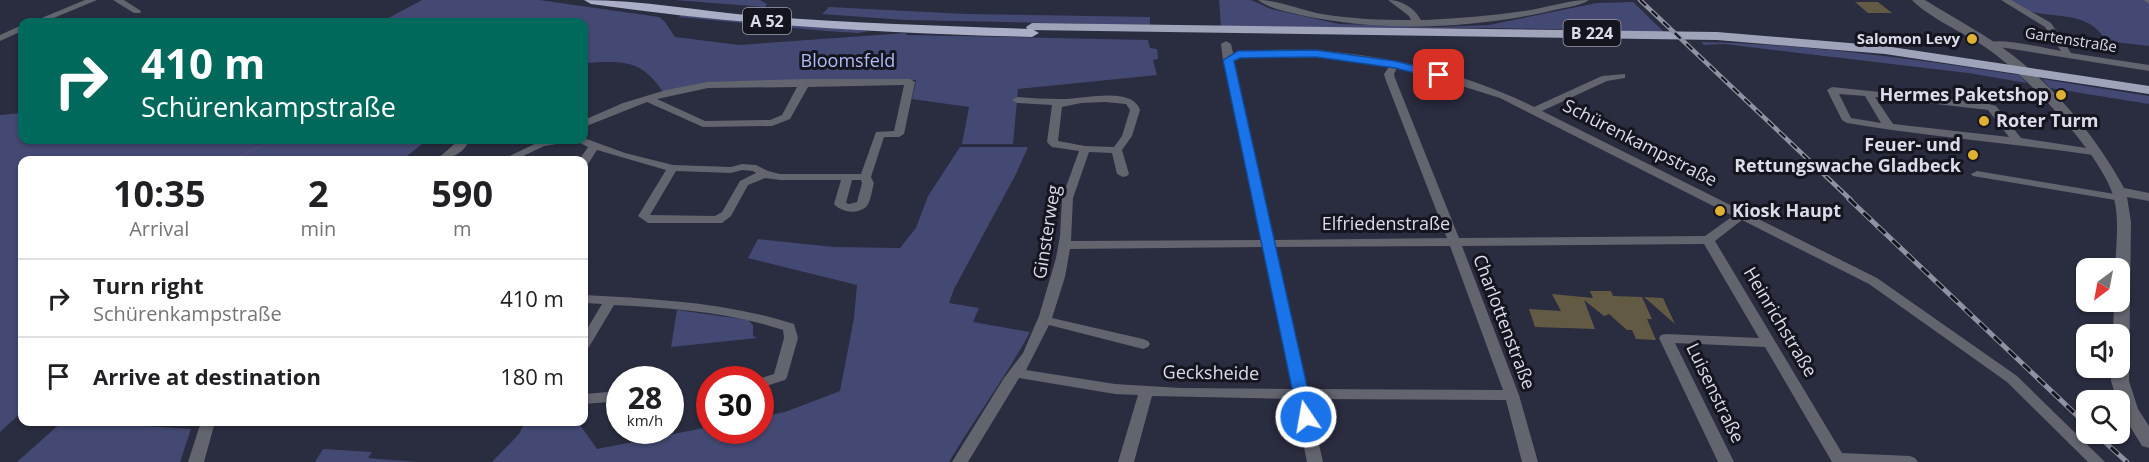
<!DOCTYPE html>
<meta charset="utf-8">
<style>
:root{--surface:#fff;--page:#f6f6f6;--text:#202124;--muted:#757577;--line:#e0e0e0}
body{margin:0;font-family:"Open Sans",sans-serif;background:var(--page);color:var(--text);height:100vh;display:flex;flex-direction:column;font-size:22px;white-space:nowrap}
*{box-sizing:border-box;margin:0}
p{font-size:20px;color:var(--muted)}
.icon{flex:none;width:33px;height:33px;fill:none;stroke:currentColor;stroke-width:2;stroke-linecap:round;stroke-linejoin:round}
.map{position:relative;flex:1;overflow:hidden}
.panel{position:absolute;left:18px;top:156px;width:570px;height:270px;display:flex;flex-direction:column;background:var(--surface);border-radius:12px;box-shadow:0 2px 4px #0004}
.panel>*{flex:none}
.top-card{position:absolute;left:18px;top:18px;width:570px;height:126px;border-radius:12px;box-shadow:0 2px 4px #0004;background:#00695c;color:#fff;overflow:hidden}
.needle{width:39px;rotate:212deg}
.fabs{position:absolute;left:2076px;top:258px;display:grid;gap:12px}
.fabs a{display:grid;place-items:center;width:54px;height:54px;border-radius:12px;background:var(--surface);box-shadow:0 2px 4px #0004;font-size:30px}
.speed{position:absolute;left:606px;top:366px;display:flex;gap:12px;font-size:30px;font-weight:700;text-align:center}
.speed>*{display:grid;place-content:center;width:78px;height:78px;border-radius:50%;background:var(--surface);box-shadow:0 2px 4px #0004;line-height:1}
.speed small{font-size:15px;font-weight:400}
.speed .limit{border:9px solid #d22;background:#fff;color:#111}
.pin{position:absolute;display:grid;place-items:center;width:51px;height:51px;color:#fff;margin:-26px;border-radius:12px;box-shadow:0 3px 9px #0006}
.me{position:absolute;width:66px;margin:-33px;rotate:348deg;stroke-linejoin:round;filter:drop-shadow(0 0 4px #0008)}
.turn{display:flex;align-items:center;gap:21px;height:126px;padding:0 24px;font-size:27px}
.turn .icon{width:78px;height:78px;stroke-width:2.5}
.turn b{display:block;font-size:42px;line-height:51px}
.eta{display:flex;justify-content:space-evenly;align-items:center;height:102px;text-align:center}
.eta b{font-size:36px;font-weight:700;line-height:42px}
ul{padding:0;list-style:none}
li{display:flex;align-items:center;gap:18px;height:78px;padding:0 24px;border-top:2px solid var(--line)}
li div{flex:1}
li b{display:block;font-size:22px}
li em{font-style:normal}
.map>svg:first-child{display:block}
.green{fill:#444973}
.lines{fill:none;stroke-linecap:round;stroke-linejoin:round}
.stream{stroke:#4f497c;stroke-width:2}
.building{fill:#635a44}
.minor{fill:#62646e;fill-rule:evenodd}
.tertiary{fill:#62646e;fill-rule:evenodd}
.trunk{fill:#a0a4ba;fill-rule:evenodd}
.motorway{fill:#aaaec7;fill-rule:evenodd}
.rail-far1-casing{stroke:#8f92a1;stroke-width:4.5}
.rail-casing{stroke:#8f92a1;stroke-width:5}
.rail-far1{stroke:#14151e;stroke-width:2;stroke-dasharray:8;stroke-linecap:butt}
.rail{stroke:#14151e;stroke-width:3;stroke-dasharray:10;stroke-linecap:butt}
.route{fill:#1a73e8;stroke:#114b97;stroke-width:1.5}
.poi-dot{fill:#dfb133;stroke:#14151e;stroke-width:2}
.labels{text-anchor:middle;stroke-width:6;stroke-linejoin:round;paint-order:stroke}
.far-poi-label{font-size:15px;font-weight:bold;fill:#dadde9;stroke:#14151e;text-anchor:end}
.far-street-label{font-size:15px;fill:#dadde9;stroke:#14151e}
.shield{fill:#14151e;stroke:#9fa1ac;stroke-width:1.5}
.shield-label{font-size:16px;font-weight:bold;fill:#dadde9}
.park-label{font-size:18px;fill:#b1bbf7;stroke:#14151e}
.poi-label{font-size:18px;font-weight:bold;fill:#dadde9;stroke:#14151e;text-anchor:end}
.street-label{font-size:18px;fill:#dadde9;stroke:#14151e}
</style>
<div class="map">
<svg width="2149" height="462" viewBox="0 0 2149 462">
<rect width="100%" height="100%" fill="#2a2c3f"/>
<g class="green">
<path d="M422,0H539L659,17L665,22L675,37L739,45L906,33V35L1148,40L1150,48L1157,49L1158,59L1153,60L1157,75L1018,89L1013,144H962L969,107L912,99L916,80L736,82L663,92C641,58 621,61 584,63V22H381Z"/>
<polygon points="674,0 760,0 767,4 765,7"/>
<polygon points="1219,0 1251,0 1271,9 1339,24 1440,27 1489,25 1597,3 1633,2 1664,32 1500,28 1221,27"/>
<path d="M2009,0H2149V46L2106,41C2088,9 2055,20 2026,10C2020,8 2015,3 2009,0Z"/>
<polygon points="829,7 967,14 1150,17 1150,25 905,20 822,14"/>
<polygon points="680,15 869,31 858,33 826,31 679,17"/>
<path d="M1701,42C1807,44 1914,59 2019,75L2027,83L1968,73L1724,44L1704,45Z"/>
<polygon points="2042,79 2149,96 2149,104 2050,88"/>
<polygon points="22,113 22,140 427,140 402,160 22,160 22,412 0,432 0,115"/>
<path d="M960,147H1028L1016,174L954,289L949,303L979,308L973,322L1030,332C1006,377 975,418 949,462H492L519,434L525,422H580V425L597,449L709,427L710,430H760L761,417L785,412L840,391L854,318L857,285L748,258L758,239L833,247L900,248L916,228L928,196Z"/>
<polygon points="677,310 748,320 753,325 753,336 757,338 671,347"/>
<polygon points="62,422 101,422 100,423 191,429 180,462 17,462"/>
<polygon points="323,449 372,452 368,458 417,462 315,462"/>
</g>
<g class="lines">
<polyline class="stream" points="232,160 274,140"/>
</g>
<g class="building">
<polygon points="1855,2 1878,2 1892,13 1868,13"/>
<polygon points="1590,291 1611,291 1613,296 1642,297 1652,319 1647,319 1656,340 1636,339 1632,330 1627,330 1609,314 1604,316 1584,300 1595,329 1535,327 1529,309 1561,311 1552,294 1593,298"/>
<polygon points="1644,297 1663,298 1675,324"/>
</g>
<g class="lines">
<g class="minor">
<polygon points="85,0 97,0 44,22 32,22"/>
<polygon points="113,0 124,0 141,11 140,13 134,13"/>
<path d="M1258,0C1279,0 1300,10 1322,14C1351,19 1382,20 1411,20L1409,16L1388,0C1401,0 1414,7 1421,20H1425C1458,18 1491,16 1524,11C1546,8 1567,0 1589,0C1582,5 1569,7 1559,9C1476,29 1384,33 1300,15C1287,12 1268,8 1258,0Z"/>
<path d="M2001,0H2011L2051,23L2071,53L2149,65V71L2006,48L1984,46L1982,44C1995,36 2044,48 2061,51L2045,27Z"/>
<polygon points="2144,0 2149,0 2149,4"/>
<polygon points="22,25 22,31 0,41 0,35"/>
<path d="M1226,41L1231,44L1233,53C1244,49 1258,50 1269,50C1355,47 1457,68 1534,107L1602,76L1625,74V78L1607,81L1542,111L1877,278L2017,376L2105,462H2088L2007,382L1869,284L1742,220L1715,241L1842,453L1910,456L1915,458L1918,462H1832L1765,347L1675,343L1734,462H1718L1659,338L1661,335L1666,334L1759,338L1704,244L1462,246L1519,395L1538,462H1522L1506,400L1309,399L1323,462H1307L1294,399L1152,396L1134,462H1118L1138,395L1115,394L1019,378L968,462H952L1004,378L1023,353L1039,316L1056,258L1060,236L1062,198L1079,151L1052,147L1047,142L1052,105L1017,103L1012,100L1017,97C1031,98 1046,99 1060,99C1080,100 1132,85 1140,110L1132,136L1122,150L1129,174L1127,176L1123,177L1117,174L1112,153L1089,152L1073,198L1071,241L1262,240L1223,60L1221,44ZM1299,55L1358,61L1389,67L1384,74L1385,78L1447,238L1274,240L1234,60L1239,57ZM1397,68L1420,73L1500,98L1733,216L1705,236L1459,238L1395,78L1394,74ZM1105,102L1126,104L1130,110L1122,136L1114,147L1085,146L1058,141L1062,107L1081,103ZM1450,246L1503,390L1307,389L1275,247ZM1263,247L1292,389L1181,388L1115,384L1026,370L1049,325L1143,349L1148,347L1150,344L1148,341L1143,339L1052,318L1065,277L1070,249Z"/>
<path d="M805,79H910L915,82L904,134L899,137H884L871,177L874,183C872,189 871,202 866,207C857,215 841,212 834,204L841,180H780L765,178L748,185L731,216L722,223H648L638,216L666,170L597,150L588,164L584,165V160H579L588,147L574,140L584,138L625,153L673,165L731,167L742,164L756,165L768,171L780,174H861L876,132L894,131L904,85L808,87L790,119L772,126L703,127L647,102L584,127V120L623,103L666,90L708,82ZM797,87L782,115L770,120L705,121L657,99L708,88ZM742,170L753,171L756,173L740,181L722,212L715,216L650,215L676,171L731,173ZM852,180H861L862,183L857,202L849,204L846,203Z"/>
<path d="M1832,87L1985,103L1996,106L2021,138L2093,149L2098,152L2093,155C2011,143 1929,137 1847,123L1842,120L1827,90ZM1839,94L1865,96L1881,123L1851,118ZM1875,97L1988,110L2009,137L1893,124Z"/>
<path d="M459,140H469C465,153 449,160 436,160Z"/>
<polygon points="543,140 568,140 563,143 544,146 515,160 501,160"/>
<polygon points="1977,171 2121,195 2127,198 2121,201 1973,176 1971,174"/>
<path d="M584,295C655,299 725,302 794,324L798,338L787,377L785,380L760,388V380H755L774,374L784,338L783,330C728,312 671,308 614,305L589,347L584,348V334L602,304L584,303Z"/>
<polygon points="663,374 668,376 670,380 653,380 655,377"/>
<polygon points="620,391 620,401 584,404 584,394"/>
<polygon points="201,422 215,422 204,462 188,462"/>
</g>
<path class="tertiary" d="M1912,0H1925C1955,19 1987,35 2015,57C2058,91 2098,140 2124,188L2149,193V201L2127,197L2131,222L2129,381L2138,409L2149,426V448L2142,446L2120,410V400H2117L2111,381L2112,368H2120V334H2113L2114,302H2120V268H2115C2116,245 2120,218 2113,195C2099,151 2024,73 1985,47C1964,33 1928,17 1912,0Z"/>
<polygon class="trunk" points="1032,23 1717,32 1885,46 2149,86 2149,94 1885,54 1717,40 1028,30 1026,27"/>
<path class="motorway" d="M584,0C642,0 700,11 758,16C849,23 940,26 1032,29L1039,33L1032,37C884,33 737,25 591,4Z"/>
<defs>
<polyline id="rail-far1" points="1640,0 1851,200"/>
<g id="rail">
<polyline points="1849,199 2086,424"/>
<polyline points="2096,434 2127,462"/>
</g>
</defs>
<use href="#rail-far1" class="rail-far1-casing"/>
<use href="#rail" class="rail-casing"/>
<use href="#rail-far1" class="rail-far1"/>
<use href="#rail" class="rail"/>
</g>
<polygon class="route" points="1316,50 1395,61 1443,73 1445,75 1439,79 1395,68 1316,57 1240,58 1234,61 1314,417 1312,421 1300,421 1298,417 1223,60 1238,51"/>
<g class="poi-dot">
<circle cx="1972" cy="39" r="6"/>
<circle cx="2061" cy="95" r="6"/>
<circle cx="1984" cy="121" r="6"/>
<circle cx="1973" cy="155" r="6"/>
<circle cx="1720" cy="211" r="6"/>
</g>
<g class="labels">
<g class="far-poi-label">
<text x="1960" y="44">Salomon Levy</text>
</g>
<g class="far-street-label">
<text transform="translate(2071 40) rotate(9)" y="5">Gartenstraße</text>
</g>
<g class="shield">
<rect x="743" y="8" width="48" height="26" rx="4.5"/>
<rect x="1563.5" y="20" width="57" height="26" rx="4.5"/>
</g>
<g class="shield-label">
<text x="767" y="27">A 52</text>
<text x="1592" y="39">B 224</text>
</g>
<g class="park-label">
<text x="848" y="67">Bloomsfeld</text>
</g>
<g class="poi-label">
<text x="2049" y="101">Hermes Paketshop</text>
<text x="1996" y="127" text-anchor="start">Roter Turm</text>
<text x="1961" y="151">Feuer- und<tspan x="1961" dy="21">Rettungswache Gladbeck</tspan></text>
<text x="1732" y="217" text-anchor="start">Kiosk Haupt</text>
</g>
<g class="street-label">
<text transform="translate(1640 143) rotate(27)" y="6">Schürenkampstraße</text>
<text x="1386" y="230">Elfriedenstraße</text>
<text transform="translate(1047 232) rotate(-81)" y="6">Ginsterweg</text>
<text transform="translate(1504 322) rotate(69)" y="6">Charlottenstraße</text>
<text transform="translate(1780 322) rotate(59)" y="6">Heinrichstraße</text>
<text transform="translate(1211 373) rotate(1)" y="6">Gecksheide</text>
<text transform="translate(1715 393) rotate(64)" y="6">Luisenstraße</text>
</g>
</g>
</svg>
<div class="fabs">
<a><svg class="needle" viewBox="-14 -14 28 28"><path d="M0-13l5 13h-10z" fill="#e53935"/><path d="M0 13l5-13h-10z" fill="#757577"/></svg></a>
<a><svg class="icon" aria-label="sound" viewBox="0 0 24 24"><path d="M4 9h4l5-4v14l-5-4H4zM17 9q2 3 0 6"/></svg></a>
<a><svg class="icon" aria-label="search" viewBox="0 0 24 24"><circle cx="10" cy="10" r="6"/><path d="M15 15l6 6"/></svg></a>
</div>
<div class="speed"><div>28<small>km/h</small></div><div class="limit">30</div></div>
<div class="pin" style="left:1439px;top:75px;background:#d93025"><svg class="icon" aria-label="arrive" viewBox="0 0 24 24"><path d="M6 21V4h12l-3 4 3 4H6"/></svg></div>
<svg class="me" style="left:1306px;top:417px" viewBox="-20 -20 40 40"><circle r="17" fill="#1a73e8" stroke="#fff" stroke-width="3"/><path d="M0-11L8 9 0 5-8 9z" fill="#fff"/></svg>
<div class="top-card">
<div class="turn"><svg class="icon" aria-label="right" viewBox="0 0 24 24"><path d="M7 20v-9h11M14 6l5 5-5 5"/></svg><div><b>410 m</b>Schürenkampstraße</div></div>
</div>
<section class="panel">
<div class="eta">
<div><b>10:35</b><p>Arrival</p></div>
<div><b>2</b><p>min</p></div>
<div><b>590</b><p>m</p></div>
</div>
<ul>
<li><svg class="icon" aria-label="right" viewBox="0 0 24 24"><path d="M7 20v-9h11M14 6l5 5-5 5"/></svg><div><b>Turn right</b><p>Schürenkampstraße</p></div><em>410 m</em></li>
<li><svg class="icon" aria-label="arrive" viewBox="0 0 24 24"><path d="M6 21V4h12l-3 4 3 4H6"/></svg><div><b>Arrive at destination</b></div><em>180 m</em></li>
</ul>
</section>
</div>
